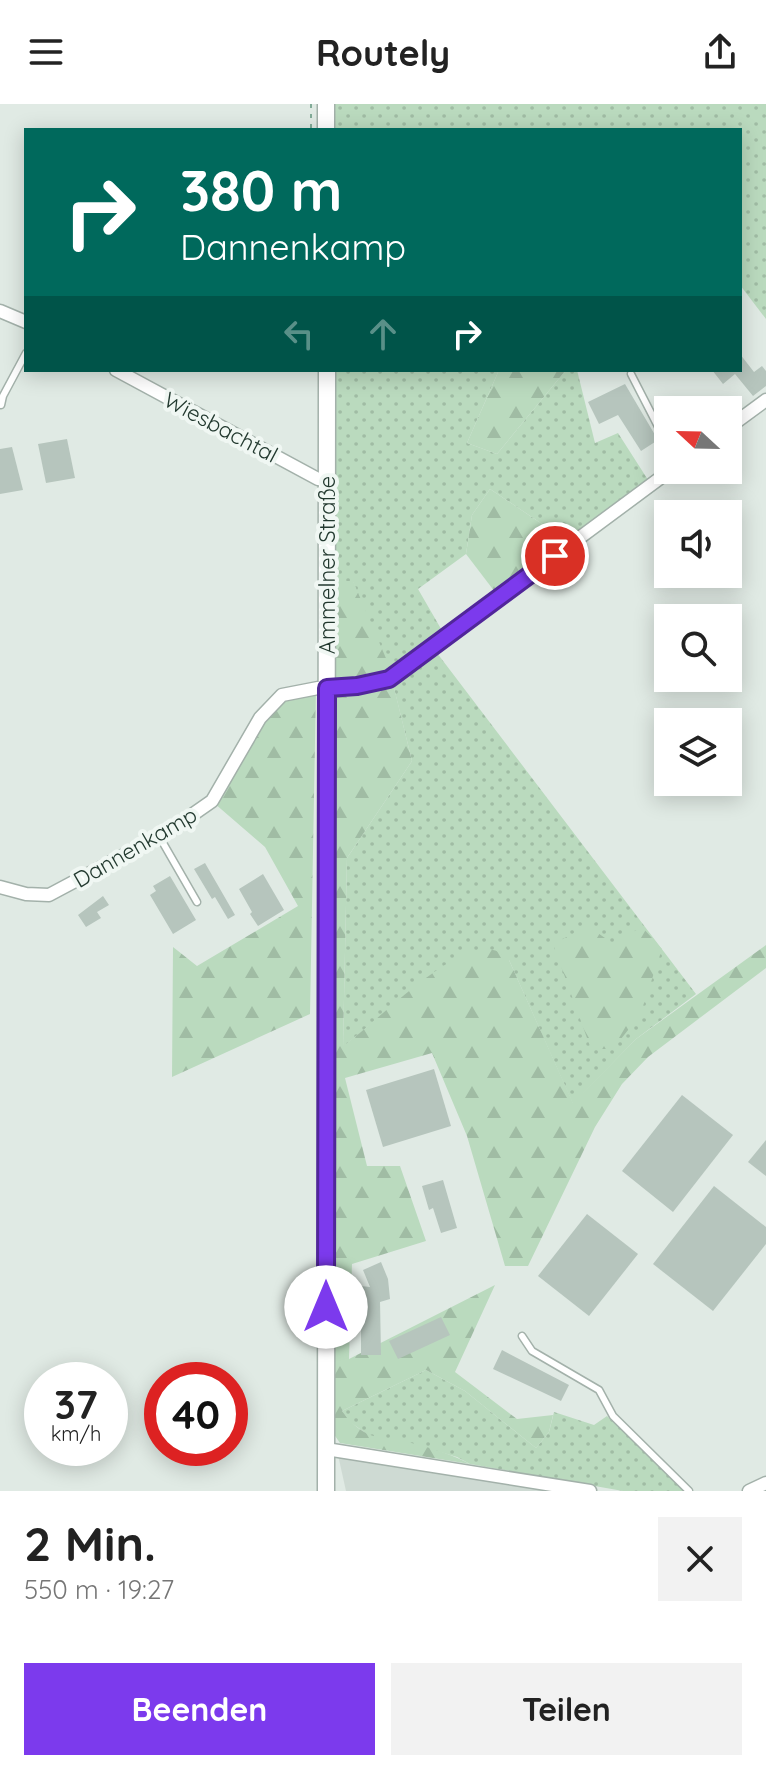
<!DOCTYPE html>
<html lang="de">
<meta charset="utf-8">
<style>
:root{--surface:#fff;--page:#f2f2f2;--text:#222;--muted:#767676;--accent:#7c3aed}
body{margin:0;font-family:Quicksand,sans-serif;background:var(--page);color:var(--text);height:100vh;display:flex;flex-direction:column;font-size:30px;white-space:nowrap}
*{box-sizing:border-box;margin:0}
p{font-size:26px;color:var(--muted)}
.icon{flex:none;width:44px;height:44px;fill:none;stroke:currentColor;stroke-width:2;stroke-linecap:round;stroke-linejoin:round}
.map{position:relative;height:1387px;overflow:hidden}
.drawer{display:flex;flex-direction:column;background:var(--surface);flex:1}
.drawer>*{flex:none}
.guide{position:absolute;left:24px;top:24px;width:718px;height:244px;border-radius:0px;box-shadow:0 4px 20px #0003;background:#00695c;color:#fff;overflow:hidden}
.needle{width:52px;rotate:292deg}
.fabs{position:absolute;left:654px;top:292px;display:grid;gap:16px}
.fabs a{display:grid;place-items:center;width:88px;height:88px;border-radius:0px;background:var(--surface);box-shadow:0 4px 20px #0003;font-size:40px}
.speed{position:absolute;left:24px;top:1258px;display:flex;gap:16px;font-size:40px;font-weight:700;text-align:center}
.speed>*{display:grid;place-content:center;width:104px;height:104px;border-radius:50%;background:var(--surface);box-shadow:0 4px 20px #0003;line-height:1}
.speed small{font-size:20px;font-weight:400}
.speed .limit{border:12px solid #d22;background:#fff;color:#111}
.pin{position:absolute;display:grid;place-items:center;width:68px;height:68px;color:#fff;margin:-34px;border:4px solid #fff;border-radius:50%;box-shadow:0 2px 8px #0007}
.me{position:absolute;width:88px;margin:-44px;rotate:0deg;stroke-linejoin:round;filter:drop-shadow(0 0 6px #0008)}
.turn{display:flex;align-items:center;gap:28px;height:168px;padding:0 24px;font-size:36px}
.turn .icon{width:104px;height:104px;stroke-width:2.5}
.turn b{display:block;font-size:56px;line-height:68px}
.lanes{display:flex;align-items:center;height:76px;padding:0 24px;background:#0003;justify-content:center;gap:40px;direction:ltr}
.lanes .off{opacity:.35}
.round{display:grid;place-items:center;flex:none;width:84px;height:84px;border-radius:0px;background:var(--page)}
.headline{display:flex;align-items:center;justify-content:space-between;height:136px;padding:0 24px}
h1{font-size:48px;font-weight:700;line-height:60px}
.primary-button{display:flex;gap:16px;margin-top:auto;padding:16px 24px}
.primary-button a{flex:1;height:92px;border-radius:0px;background:var(--accent);color:#fff;font-size:32px;font-weight:700;line-height:92px;text-align:center}
.primary-button a+a{background:var(--page);color:var(--text)}
header{display:flex;justify-content:space-between;align-items:center;height:104px;padding:0 24px;background:var(--surface);font-size:36px;font-weight:700}
.map>svg:first-child{display:block}
.built{fill:#cedad3}
.grass{fill:url(#grass-dots)}
.forest{fill:url(#forest-firs)}
.building{fill:#b6c5bd}
.lines{fill:none;stroke-linecap:round;stroke-linejoin:round}
.service-casing{stroke:#a3b1aa;stroke-width:9}
.minor-casing{stroke:#a3b1aa;stroke-width:15}
.tertiary-casing{stroke:#a3b1aa;stroke-width:19}
.path{stroke:#82ac98;stroke-width:2;stroke-dasharray:4 6;stroke-linecap:butt}
.service{stroke:#fff;stroke-width:6}
.minor{stroke:#fff;stroke-width:12}
.tertiary{stroke:#fff;stroke-width:16}
.route-casing{stroke:#51269a;stroke-width:20}
.route{stroke:#7c3aed;stroke-width:14}
.labels{text-anchor:middle;stroke-width:8;stroke-linejoin:round;paint-order:stroke}
.street-label{font-size:22px;fill:#22392f;stroke:#f0f7f3}
</style>
<header><svg class="icon" aria-label="menu" viewBox="0 0 24 24"><path d="M4 6h16M4 12h16M4 18h16"/></svg>Routely<svg class="icon" aria-label="share" viewBox="0 0 24 24"><path d="M12 15V3M7 8l5-5 5 5M5 13v7h14v-7"/></svg></header>
<div class="map">
<svg width="766" height="1387" viewBox="0 0 766 1387">
<defs>
<pattern id="grass-dots" width="8" height="8" patternUnits="userSpaceOnUse" patternTransform="scale(2)"><rect width="8" height="8" fill="#badabe"/><path d="M2 2h.1M6 6h.1" fill="none" stroke="#a0bca4" stroke-width="1.8" stroke-linecap="round"/></pattern>
<pattern id="forest-firs" width="22" height="20" patternUnits="userSpaceOnUse" patternTransform="scale(2)"><rect width="22" height="20" fill="#badabe"/><path d="M5 1l3.5 6h-7zM16 11l3.5 6h-7z" fill="#a0bca4"/></pattern>
</defs>
<rect width="100%" height="100%" fill="#e0eae4"/>
<polygon class="built" points="338,1351 556,1387 346,1387"/>
<g class="grass">
<polygon points="324,0 766,0 766,215 740,181 740,26 325,26"/>
<polygon points="328,266 499,266 467,339 497,350 566,266 577,266 595,339 618,329 650,379 569,438 490,385 472,411 466,450 418,485 444,530 391,571 353,478 330,477"/>
<polygon points="434,545 696,890 636,935 573,1000 509,856 432,870 343,943 347,754 412,657 392,576"/>
<polygon points="426,1266 465,1287 536,1344 549,1328 554,1308 594,1321 607,1312 686,1387 623,1387 470,1360 457,1353 413,1340 374,1335 350,1318 342,1307"/>
</g>
<g class="forest">
<polygon points="499,266 566,266 497,350 467,339"/>
<polygon points="490,385 569,438 498,492 466,450 472,411"/>
<path d="M330,477H353L388,559L412,657L347,754L343,942C375,920 454,836 493,846C499,847 505,853 509,856L573,999L636,935L766,841V864L648,953L622,980L595,1023L528,1162H505L467,1032L432,949L345,974L367,1062H400L426,1137L352,1160L349,1255L495,1181L455,1268L517,1315L553,1311L549,1328L536,1344L465,1287L426,1266L342,1307C366,1339 382,1332 416,1340C434,1345 453,1351 470,1360L340,1339L333,1329Z"/>
<polygon points="316,584 310,910 172,973 173,843 197,862 298,802 265,743 214,699 261,615 283,592"/>
<polygon points="588,822 612,839 642,823 662,845 640,911 613,945 591,945 553,840"/>
</g>
<g class="building">
<polygon points="740,250 754,268 762,262 766,267 766,282 753,292 735,270 723,280 712,266 740,266"/>
<polygon points="625,280 658,336 641,347 618,311 599,320 588,298"/>
<polygon points="67,335 75,374 46,379 38,340"/>
<polygon points="12,343 23,386 0,390 0,345"/>
<polygon points="205,759 235,811 228,815 215,793 212,795 194,765"/>
<polygon points="263,770 284,806 258,822 250,810 252,808 239,785"/>
<polygon points="170,772 196,816 173,830 150,791 156,787 153,782"/>
<polygon points="103,792 109,801 97,808 101,814 86,823 78,811"/>
<polygon points="434,965 451,1022 383,1043 366,986"/>
<polygon points="682,991 733,1031 673,1108 622,1067"/>
<polygon points="766,1036 766,1072 748,1058"/>
<polygon points="443,1076 457,1124 441,1129 433,1104 429,1106 422,1082"/>
<polygon points="714,1082 766,1123 766,1140 713,1207 653,1160"/>
<polygon points="587,1110 638,1150 589,1212 538,1172"/>
<polygon points="381,1158 388,1175 390,1195 380,1198 381,1251 361,1251 361,1182 370,1183 363,1166"/>
<polygon points="441,1213 450,1231 398,1255 389,1237"/>
<polygon points="502,1246 569,1281 561,1297 493,1265"/>
</g>
<g class="lines">
<defs>
<g id="service">
<polyline points="631,270 668,342"/>
<polyline points="1,301 3,292 26,249"/>
<polyline points="159,732 197,798"/>
<polyline points="522,1232 532,1247 599,1286 613,1312 689,1387"/>
</g>
<g id="minor">
<polyline points="0,207 26,218"/>
<polyline points="116,266 318,375 328,376"/>
<polyline points="728,324 766,296"/>
<polyline points="0,783 26,790 49,791 169,727 212,697 260,614 282,591 318,584 357,582 389,575 671,366"/>
<polyline points="326,1345 590,1387"/>
<polyline points="749,1387 766,1379"/>
</g>
<g id="tertiary">
<polyline points="326,0 326,26"/>
<polyline points="326,1387 327,266"/>
</g>
</defs>
<use href="#service" class="service-casing"/>
<use href="#minor" class="minor-casing"/>
<use href="#tertiary" class="tertiary-casing"/>
<polyline class="path" points="311,0 311,26"/>
<use href="#service" class="service"/>
<use href="#minor" class="minor"/>
<use href="#tertiary" class="tertiary"/>
</g>
<g class="lines">
<defs>
<polyline id="route" points="326,1203 327,584 357,582 389,575 555,452"/>
</defs>
<use href="#route" class="route-casing"/>
<use href="#route" class="route"/>
</g>
<g class="labels">
<g class="street-label">
<text transform="translate(221 323) rotate(28)" y="8">Wiesbachtal</text>
<text transform="translate(327 461) rotate(-90)" y="8">Ammelner Straße</text>
<text transform="translate(135 743) rotate(-30)" y="8">Dannenkamp</text>
</g>
</g>
</svg>
<div class="fabs">
<a><svg class="needle" viewBox="-14 -14 28 28"><path d="M0-13l5 13h-10z" fill="#e53935"/><path d="M0 13l5-13h-10z" fill="#767676"/></svg></a>
<a><svg class="icon" aria-label="sound" viewBox="0 0 24 24"><path d="M4 9h4l5-4v14l-5-4H4zM17 9q2 3 0 6"/></svg></a>
<a><svg class="icon" aria-label="search" viewBox="0 0 24 24"><circle cx="10" cy="10" r="6"/><path d="M15 15l6 6"/></svg></a>
<a><svg class="icon" aria-label="layers" viewBox="0 0 24 24"><path d="M12 4l9 5-9 5-9-5zM3 14l9 5 9-5"/></svg></a>
</div>
<div class="speed"><div>37<small>km/h</small></div><div class="limit">40</div></div>
<div class="pin" style="left:555px;top:452px;background:#d93025"><svg class="icon" aria-label="arrive" viewBox="0 0 24 24"><path d="M6 21V4h12l-3 4 3 4H6"/></svg></div>
<svg class="me" style="left:326px;top:1203px" viewBox="-20 -20 40 40"><circle r="19" fill="#fff"/><path d="M0-13L10 11 0 6-10 11z" fill="#7c3aed"/></svg>
<div class="guide">
<div class="turn"><svg class="icon" aria-label="right" viewBox="0 0 24 24"><path d="M7 20v-9h11M14 6l5 5-5 5"/></svg><div><b>380 m</b>Dannenkamp</div></div>
<div class="lanes"><svg class="icon off" aria-label="left" viewBox="0 0 24 24"><path d="M17 20v-9H6M10 6l-5 5 5 5"/></svg><svg class="icon off" aria-label="ahead" viewBox="0 0 24 24"><path d="M12 20V5M6 11l6-6 6 6"/></svg><svg class="icon" aria-label="right" viewBox="0 0 24 24"><path d="M7 20v-9h11M14 6l5 5-5 5"/></svg></div>
</div>
</div>
<section class="drawer">
<div class="headline"><div><h1>2 Min.</h1><p>550 m · 19:27</p></div><a class="round"><svg class="icon" aria-label="close" viewBox="0 0 24 24"><path d="M6 6l12 12M18 6L6 18"/></svg></a></div>
<div class="primary-button"><a>Beenden</a><a>Teilen</a></div>
</section>
